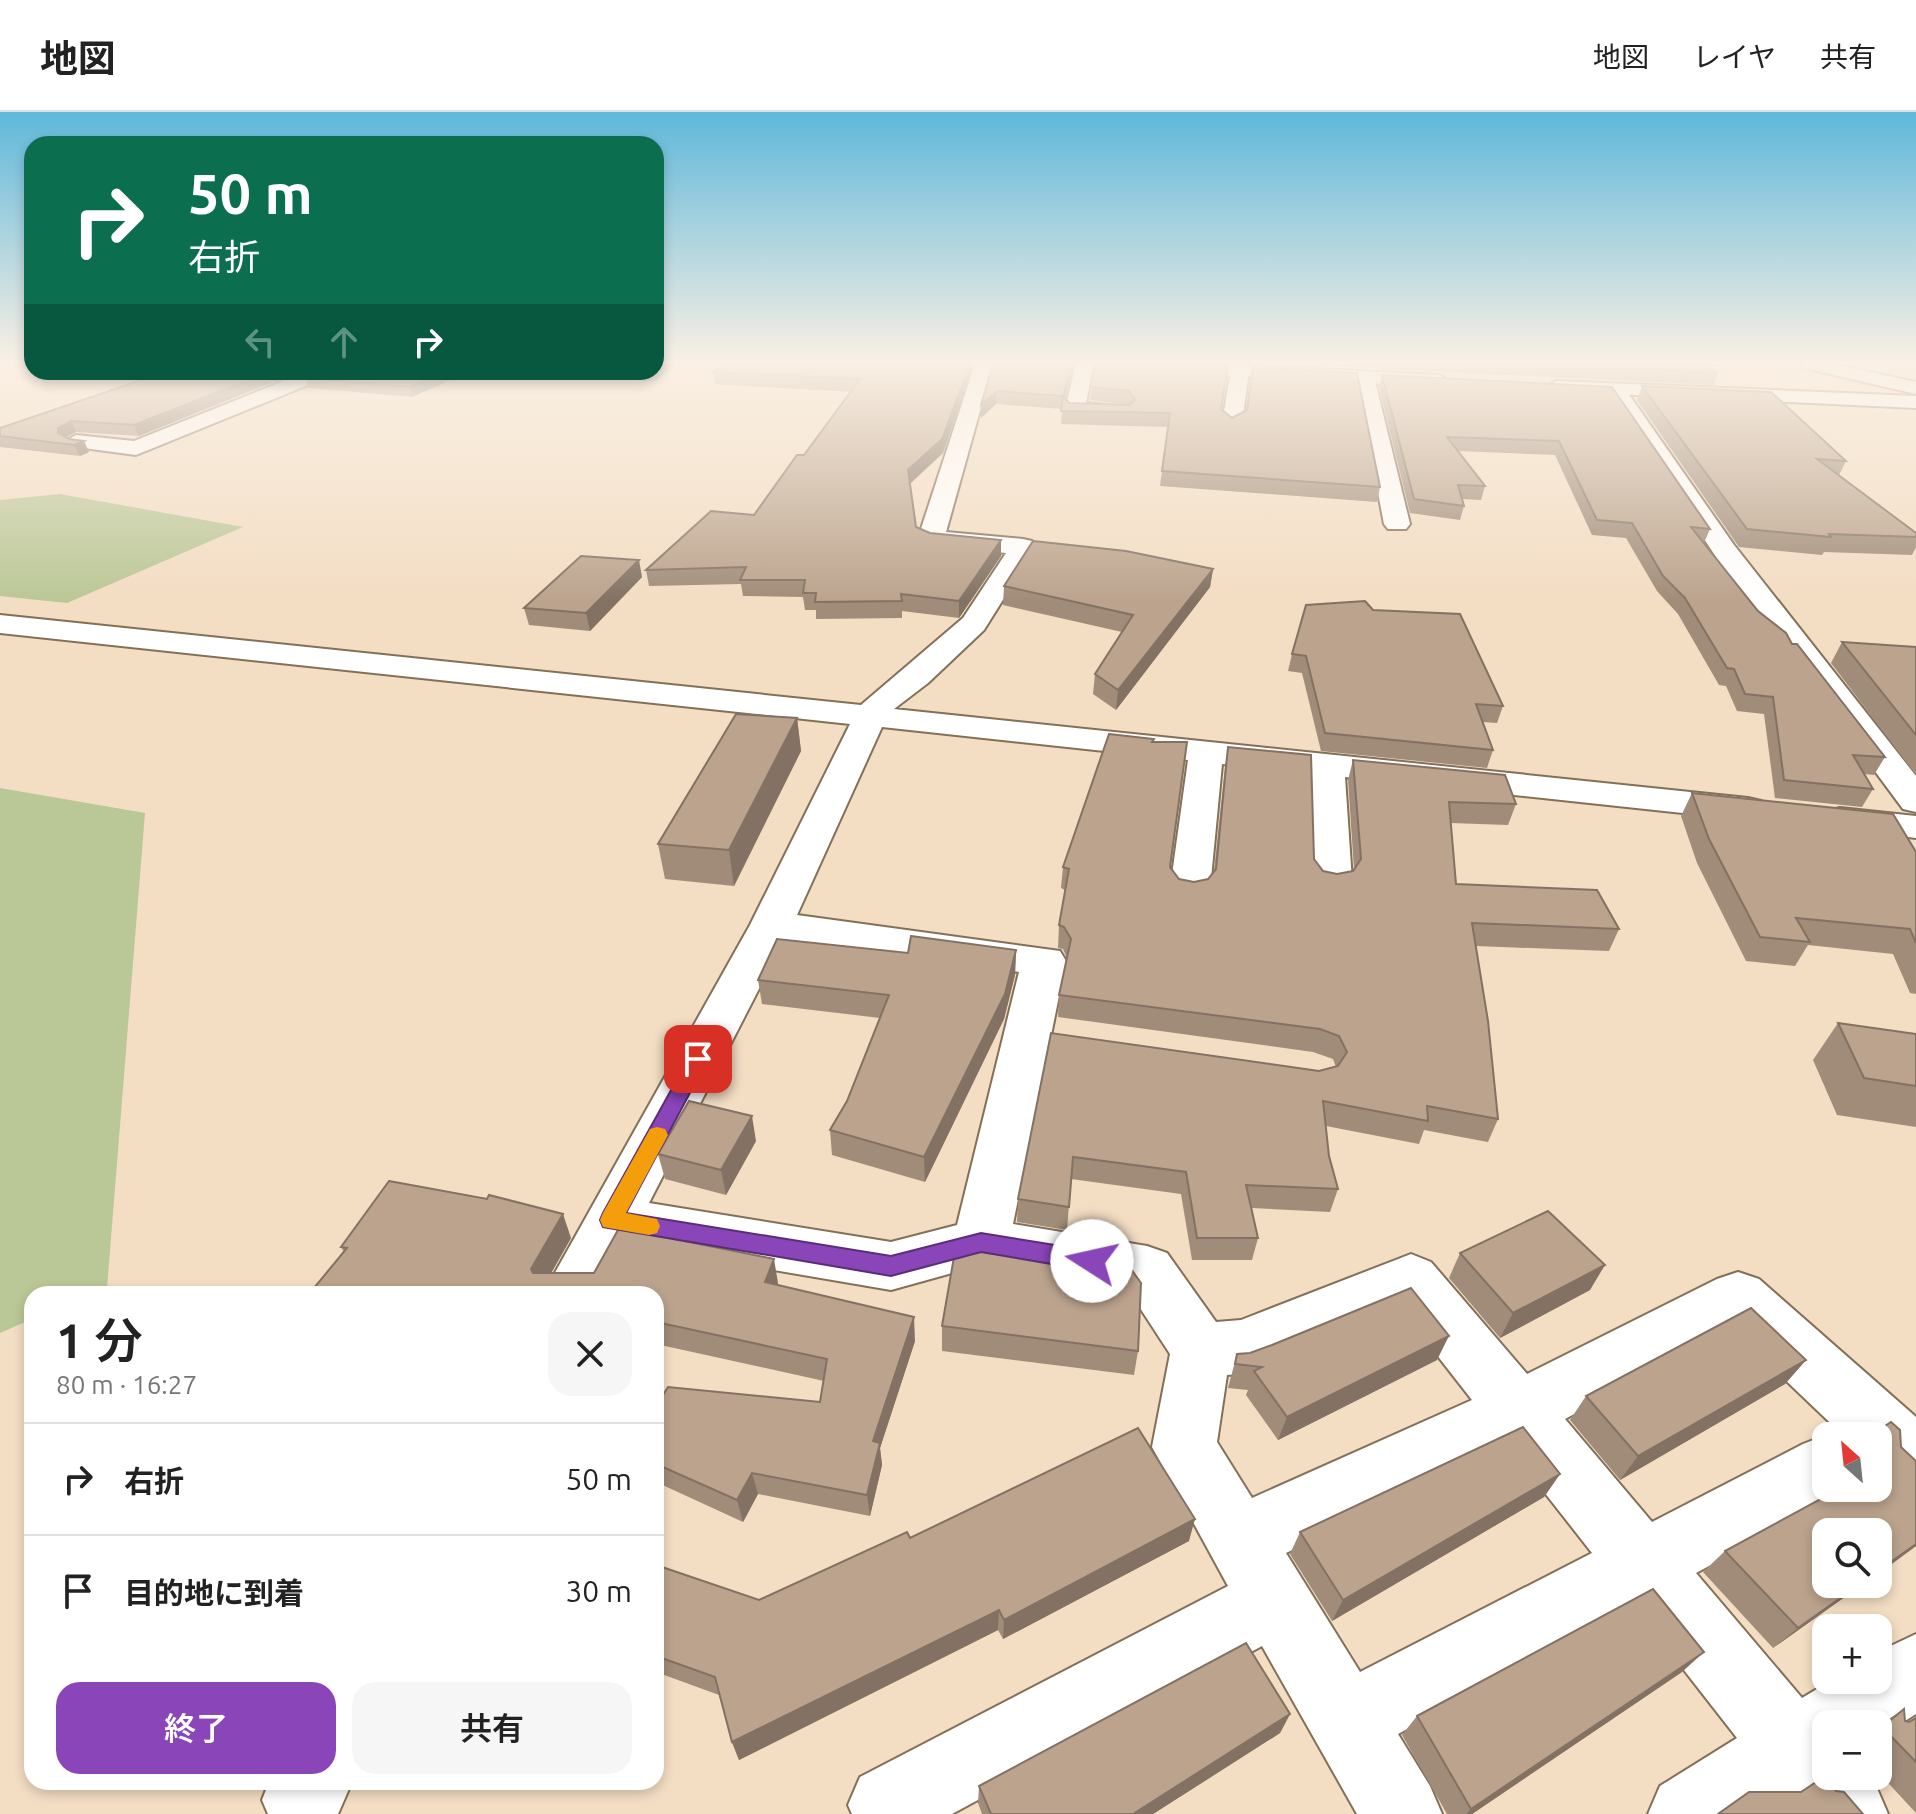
<!DOCTYPE html>
<html lang="ja">
<meta charset="utf-8">
<style>
:root{--surface:#fff;--page:#f6f6f6;--text:#222;--muted:#767676;--line:#e0e0e0;--accent:#8a45b9}
body{margin:0;font-family:Ubuntu,"Noto Sans JP",sans-serif;background:var(--page);color:var(--text);height:100vh;display:flex;flex-direction:column;font-size:30px;white-space:nowrap}
*{box-sizing:border-box;margin:0}
p{font-size:26px;color:var(--muted)}
.icon{flex:none;width:44px;height:44px;fill:none;stroke:currentColor;stroke-width:2;stroke-linecap:round;stroke-linejoin:round}
.map{position:relative;flex:1;overflow:hidden}
.panel{position:absolute;left:24px;top:1174px;width:640px;height:504px;display:flex;flex-direction:column;background:var(--surface);border-radius:24px;box-shadow:0 4px 12px #0003}
.panel>*{flex:none}
.top-card{position:absolute;left:24px;top:24px;width:640px;height:244px;border-radius:24px;box-shadow:0 4px 12px #0003;background:#0b6e4f;color:#fff;overflow:hidden}
.needle{width:52px;rotate:333deg}
.tools{position:absolute;left:1812px;top:1310px;display:grid;gap:16px}
.tools a{display:grid;place-items:center;width:80px;height:80px;border-radius:16px;background:var(--surface);box-shadow:0 4px 12px #0003;font-size:40px}
.pin{position:absolute;display:grid;place-items:center;width:68px;height:68px;color:#fff;margin:-34px;border-radius:16px;box-shadow:0 4px 12px #0006}
.me{position:absolute;width:88px;margin:-44px;rotate:280deg;stroke-linejoin:round;filter:drop-shadow(0 0 6px #0008)}
.turn{display:flex;align-items:center;gap:28px;height:168px;padding:0 32px;font-size:36px}
.turn .icon{width:104px;height:104px;stroke-width:2.5}
.turn b{display:block;font-size:56px;line-height:68px}
.lanes{display:flex;align-items:center;height:76px;padding:0 32px;background:#0003;justify-content:center;gap:40px;direction:ltr}
.lanes .off{opacity:.35}
.round{display:grid;place-items:center;flex:none;width:84px;height:84px;border-radius:24px;background:var(--page)}
.headline{display:flex;align-items:center;justify-content:space-between;height:136px;padding:0 32px}
h1{font-size:48px;font-weight:600;line-height:60px}
.cta{display:flex;gap:16px;margin-top:auto;padding:16px 32px}
.cta a{flex:1;height:92px;border-radius:24px;background:var(--accent);color:#fff;font-size:32px;font-weight:600;line-height:92px;text-align:center}
.cta a+a{background:var(--page);color:var(--text)}
ul{padding:0;list-style:none}
li{display:flex;align-items:center;gap:24px;height:112px;padding:0 32px;border-top:2px solid var(--line)}
li div{flex:1}
li b{display:block;font-size:30px}
li em{font-style:normal}
header{display:flex;align-items:center;gap:48px;box-sizing:border-box;height:112px;padding:0 40px;background:var(--surface);border-bottom:2px solid var(--line)}
header strong{font-size:38px}
nav{display:flex;gap:44px;margin-inline-start:auto;font-size:28px}
.map>svg:first-child{display:block}
.green{fill:#bac796}
.lines{fill:none;stroke-linecap:round;stroke-linejoin:round}
.minor-casing{stroke:#837058;stroke-width:4}
.highway-casing{stroke:#837058;stroke-width:4}
.minor{fill:#fff;fill-rule:evenodd}
.highway{fill:#fff;fill-rule:evenodd}
.wall{fill:#a18c79}
.shaded-wall{fill:#837263}
.building{fill:#bba38d;stroke:#837263;stroke-width:2}
.route{fill:#8a45b9;stroke:#5a2d78;stroke-width:2}
.slow{fill:#f59e0b}
</style>
<header>
<strong>地図</strong>
<nav><a>地図</a><a>レイヤ</a><a>共有</a></nav>
</header>
<div class="map">
<svg width="1916" height="1702" viewBox="0 0 1916 1702">
<rect width="100%" height="100%" fill="#f3ddc3"/>
<g class="green">
<polygon points="60,382 243,415 67,491 0,484 0,388"/>
<polygon points="0,676 145,701 107,1176 92,1182 32,1182 32,1207 0,1221"/>
</g>
<g class="lines">
<defs>
<g id="minor">
<path d="M975,252H993L946,420L1023,427L1032,429L1036,435L984,518L928,571L894,597L1748,686L1761,689L1767,697L1761,705L1748,708L1345,665L1352,769L1346,778L1332,781L1318,778L1312,769L1308,661L1222,652L1210,777L1204,786L1190,789L1176,786L1170,777L1188,648L882,615L797,803L1060,839L1066,849L1013,1112L1147,1134L1167,1141L1216,1210L1241,1208L1411,1142L1431,1150L1527,1262L1717,1167L1738,1160L1759,1167L1916,1305V1380L1893,1371L1878,1356V1324H1844L1732,1217L1565,1307L1652,1410L1803,1332L1826,1323L1829,1324H1826V1376L1849,1378L1696,1461L1802,1586L1832,1568H1878V1540L1916,1522V1602L1878,1626V1612H1826V1664H1868L1876,1674L1888,1702H1797L1785,1686L1761,1702H1648L1660,1674L1737,1626L1634,1494L1398,1622L1430,1674L1442,1702H1357L1262,1534L952,1702H852L848,1693L860,1665L1228,1474L1152,1335L1170,1242L1129,1179L981,1153L891,1178L627,1133L602,1182H543L750,813L850,612L0,521V503L861,593L963,506L1006,441L931,434L922,431L918,426ZM784,828L1019,860L957,1113L891,1130L649,1091ZM1401,1197L1472,1288L1252,1386L1217,1330L1227,1263L1242,1262L1263,1254ZM1509,1335L1592,1441L1360,1560L1286,1441Z"/>
<polygon points="1076,252 1094,252 1086,291 1128,295 1131,299 1128,303 1068,301 1065,297"/>
<polygon points="1240,252 1249,258 1242,311 1232,317 1222,311 1231,258"/>
<polygon points="1801,252 1834,252 1916,270 1916,282 1804,256"/>
<polygon points="1365,259 1374,265 1410,412 1406,417 1388,417 1384,412 1356,265"/>
<polygon points="250,260 313,263 315,267 313,271 136,343 76,335 65,329 76,323 134,329 284,269 252,264"/>
<polygon points="1616,272 1623,274 1734,433 1916,664 1916,700 1903,697 1716,445 1606,278"/>
<polygon points="1840,696 1916,704 1916,726 1827,715 1821,707 1827,699"/>
<polygon points="269,1670 352,1670 338,1702 268,1702 262,1688"/>
</g>
<g id="highway">
<polygon points="1101,252 1215,252 1439,263 1449,269 1439,275 1110,257"/>
<polygon points="1556,269 1916,284 1916,296 1549,279 1546,275"/>
</g>
</defs>
<use href="#minor" class="minor-casing"/>
<use href="#highway" class="highway-casing"/>
<use href="#minor" class="minor"/>
<use href="#highway" class="highway"/>
</g>
<g class="wall">
<polygon points="656,252 673,252 656,269 563,265 562,260 656,260"/>
<polygon points="974,252 943,341 910,372 916,415 930,421 1001,444 959,506 902,499 902,506 816,507 816,498 805,498 803,485 743,484 741,472 649,474 646,458 754,403 804,343 851,280 715,272 713,260"/>
<polygon points="993,252 1074,252 1065,286 1069,291 1129,293 1090,288 1095,252 1221,297 1232,306 1380,375 1377,390 1160,374 1168,315 1061,312 1062,297 996,292 981,306"/>
<polygon points="1289,252 1723,252 1722,253 1706,256 1718,261 1714,273"/>
<polygon points="269,260 273,270 139,324 76,320 66,325 89,340 80,344 0,335 0,316"/>
<polygon points="313,260 468,260 412,285 309,276 306,266"/>
<polygon points="1382,263 1612,275 1710,417 1704,431 1758,499 1792,532 1885,645 1874,663 1864,662 1873,677 1862,695 1775,686 1764,602 1737,599 1726,574 1719,573 1678,502 1657,479 1626,426 1592,423 1555,343 1458,339 1485,374 1481,388 1462,387 1464,394 1460,408 1410,401 1379,275"/>
<polygon points="1642,274 1846,349 1839,363 1916,421 1916,435 1912,443 1824,440 1822,443 1739,435 1637,288"/>
<polygon points="1213,457 1210,475 1116,598 1093,582 1095,562 1122,520 1003,493 1004,474"/>
<polygon points="642,465 590,519 529,513 524,496"/>
<polygon points="1373,498 1503,594 1497,611 1483,610 1493,638 1487,656 1321,639 1302,561 1288,559 1292,542"/>
<polygon points="1842,530 1916,535 1916,663 1831,551"/>
<polygon points="797,606 801,639 734,774 665,767 658,732"/>
<polygon points="1153,630 1170,755 1179,767 1194,770 1208,767 1214,759 1225,655 1228,635 1323,759 1337,762 1353,759 1354,757 1348,668 1353,648 1516,692 1508,713 1451,711 1456,772 1619,817 1609,839 1476,834 1498,1007 1488,1030 1424,1018 1419,1032 1326,1014 1329,1044 1338,1077 1330,1100 1252,1096 1258,1126 1252,1148 1192,1148 1181,1082 1071,1067 1067,1118 1017,1110 1018,1087 1051,921 1319,959 1336,955 1333,947 1313,940 1058,905 1059,883 1067,846 1063,837 1058,836 1059,813 1065,778 1061,776 1063,755"/>
<polygon points="1692,681 1916,740 1916,882 1910,881 1893,842 1808,833 1795,854 1746,849 1697,751 1681,704"/>
<polygon points="1016,838 1015,863 1004,907 925,1070 832,1043 830,1018 847,989 880,906 762,892 758,868 908,841"/>
<polygon points="1838,911 1916,922 1916,1015 1837,1003 1813,948"/>
<polygon points="756,1029 726,1083 665,1067 658,1042"/>
<polygon points="571,1126 551,1161 778,1171 777,1173 915,1229 880,1336 882,1353 870,1404 758,1382 743,1410 656,1370 656,1294 820,1290 824,1269 656,1232 656,1182 309,1182 344,1140 341,1135"/>
<polygon points="1460,1141 1590,1178 1500,1226 1449,1166"/>
<polygon points="942,1214 1138,1239 1134,1263 942,1239"/>
<polygon points="1237,1242 1437,1248 1278,1328 1246,1283 1248,1278 1228,1276"/>
<polygon points="1806,1248 1785,1272 1620,1368 1570,1308 1586,1284"/>
<polygon points="1901,1335 1916,1349 1916,1434 1878,1462 1826,1472 1863,1472 1773,1536 1703,1460 1725,1439 1878,1376"/>
<polygon points="1560,1362 1544,1385 1332,1509 1290,1442 1300,1420"/>
<polygon points="910,1426 1189,1429 1003,1527 998,1518 739,1648 732,1630 719,1583 656,1560 656,1453 759,1488"/>
<polygon points="1682,1560 1472,1702 1447,1702 1402,1623 1417,1604"/>
<polygon points="1904,1597 1905,1609 1909,1610 1916,1606 1916,1701 1878,1660 1878,1614"/>
<polygon points="1290,1602 1280,1621 1153,1702 982,1702 978,1691 979,1674"/>
</g>
<g class="shaded-wall">
<polygon points="665,252 673,252 656,269 655,262"/>
<polygon points="970,252 974,252 943,341 908,373 908,358"/>
<polygon points="1071,252 1074,252 1062,297 1063,284"/>
<polygon points="1684,252 1723,252 1722,253 1685,259"/>
<polygon points="269,260 273,270 139,324 134,313"/>
<polygon points="444,260 468,260 412,285 409,275"/>
<polygon points="997,279 996,292 981,306 981,293"/>
<polygon points="71,309 76,320 64,326 58,321 58,316"/>
<polygon points="84,329 89,340 80,344 74,333"/>
<polygon points="1001,428 1001,444 959,506 959,489"/>
<polygon points="639,448 642,465 590,519 586,501"/>
<polygon points="1213,457 1210,475 1116,598 1118,578"/>
<polygon points="797,606 801,639 734,774 729,738"/>
<polygon points="1016,838 1015,863 1004,907 925,1070 924,1045"/>
<polygon points="752,1004 756,1029 726,1083 721,1058"/>
<polygon points="563,1102 571,1126 540,1181 531,1157"/>
<polygon points="774,1147 778,1171 769,1194 765,1170"/>
<polygon points="1605,1153 1590,1178 1500,1226 1513,1201"/>
<polygon points="914,1205 915,1229 880,1336 882,1353 870,1404 867,1383 873,1329"/>
<polygon points="1449,1224 1437,1248 1278,1328 1287,1305"/>
<polygon points="1806,1248 1785,1272 1620,1368 1638,1344"/>
<polygon points="752,1361 758,1382 743,1410 737,1388"/>
<polygon points="1560,1362 1544,1385 1332,1509 1343,1488"/>
<polygon points="1195,1407 1189,1429 1003,1527 1004,1508"/>
<polygon points="1916,1432 1916,1434 1878,1462 1878,1459"/>
<polygon points="1860,1472 1863,1472 1773,1536 1798,1516"/>
<polygon points="999,1498 998,1518 739,1648 732,1630"/>
<polygon points="1704,1540 1682,1560 1472,1702 1466,1702 1471,1697"/>
<polygon points="1290,1602 1280,1621 1153,1702 1133,1702"/>
</g>
<g class="building">
<polygon points="656,252 665,252 655,262 621,260 656,260"/>
<polygon points="726,252 970,252 942,327 908,358 916,415 930,421 1001,428 959,489 901,482 902,489 815,490 816,481 803,481 805,468 740,468 746,455 646,458 711,399 754,403 797,343 804,343 860,267 713,260"/>
<polygon points="993,252 1071,252 1063,284 997,279 981,293"/>
<polygon points="1095,252 1191,252 1228,254 1221,297 1232,306 1247,298 1253,255 1357,261 1380,375 1162,359 1170,301 1061,299 1063,284 1069,291 1129,293 1135,288 1129,279 1090,275"/>
<polygon points="1537,252 1696,252 1718,261"/>
<polygon points="165,260 269,260 134,313 71,309 58,316 58,321 69,327 84,329 74,333 0,324 0,316"/>
<polygon points="313,260 444,260 409,275 306,266"/>
<polygon points="1382,263 1612,275 1710,417 1691,415 1758,499 1786,521 1792,532 1797,532 1885,645 1853,643 1873,677 1784,668 1773,585 1745,582 1734,557 1727,556 1685,486 1663,464 1632,411 1597,408 1559,329 1447,325 1485,374 1458,373 1464,394 1414,387"/>
<polygon points="1642,274 1771,280 1846,349 1817,347 1916,421 1916,425 1829,422 1831,425 1747,417"/>
<polygon points="1033,429 1126,439 1213,457 1118,578 1095,562 1133,503 1004,474"/>
<polygon points="581,444 639,448 586,501 524,496"/>
<polygon points="1365,489 1373,498 1460,502 1503,594 1476,592 1493,638 1325,621 1306,544 1292,542 1306,493"/>
<polygon points="1842,530 1916,535 1916,623"/>
<polygon points="736,602 797,606 729,738 658,732"/>
<polygon points="1109,622 1154,627 1152,630 1187,630 1170,755 1179,767 1194,770 1208,767 1216,757 1228,635 1311,643 1314,747 1323,759 1337,762 1353,759 1361,747 1353,648 1505,663 1516,692 1449,690 1456,772 1597,778 1619,817 1472,811 1488,909 1498,1007 1427,994 1428,1009 1323,989 1329,1044 1338,1077 1246,1073 1258,1126 1197,1126 1186,1060 1073,1045 1069,1095 1018,1087 1051,921 1319,959 1338,954 1347,940 1339,924 1320,917 1059,883 1071,827 1064,815 1059,813 1069,757 1063,755"/>
<polygon points="1692,681 1893,702 1916,740 1916,831 1910,817 1796,806 1810,830 1760,825 1709,727"/>
<polygon points="911,824 1016,838 1005,882 924,1045 830,1018 847,989 889,883 758,868 777,827 908,841"/>
<polygon points="1838,911 1916,922 1916,974 1864,966"/>
<polygon points="689,989 752,1004 721,1058 658,1042"/>
<polygon points="389,1069 487,1087 489,1083 563,1102 531,1157 533,1161 594,1161 619,1116 774,1147 765,1170 914,1205 873,1329 880,1331 867,1383 752,1361 737,1388 656,1352 656,1294 668,1275 820,1290 827,1247 656,1210 656,1182 524,1182 512,1179 510,1182 309,1182 347,1136 341,1135"/>
<polygon points="1548,1099 1605,1153 1513,1201 1460,1141"/>
<polygon points="972,1134 1004,1138 1004,1135 1131,1157 1141,1171 1138,1239 942,1214 955,1139"/>
<polygon points="1411,1176 1449,1224 1287,1305 1254,1259 1262,1255 1235,1252 1237,1242 1250,1241 1272,1233"/>
<polygon points="1751,1196 1806,1248 1638,1344 1586,1284"/>
<polygon points="1891,1310 1900,1318 1901,1335 1916,1349 1916,1432 1878,1459 1878,1420 1826,1420 1826,1472 1860,1472 1798,1516 1725,1439 1841,1376 1878,1376 1878,1324 1870,1324"/>
<polygon points="1523,1315 1560,1362 1343,1488 1300,1420"/>
<polygon points="1138,1316 1195,1407 1004,1508 999,1498 732,1630 715,1565 656,1544 656,1453 759,1488 907,1420 910,1426"/>
<polygon points="1653,1477 1704,1540 1471,1697 1417,1604"/>
<polygon points="1246,1531 1290,1602 1133,1702 991,1702 979,1674"/>
<polygon points="1904,1597 1905,1609 1909,1610 1916,1606 1916,1650 1882,1615"/>
<polygon points="1825,1664 1836,1679 1844,1680 1863,1702 1718,1702 1749,1680 1801,1680"/>
</g>
<linearGradient id="sky" x2="0" y2="1"><stop stop-color="#5fb8da"/><stop offset="0.51" stop-color="#faf0e4"/><stop offset="1" stop-color="#faf0e4" stop-opacity="0"/></linearGradient>
<rect width="1916" height="490" fill="url(#sky)"/>
<polygon class="route" points="698,940 705,942 708,947 626,1101 891,1144 981,1121 1092,1139 1100,1142 1104,1149 1100,1156 1092,1159 981,1140 891,1164 603,1115 600,1108 603,1101 691,942"/>
<polygon class="slow" points="657,1015 665,1017 668,1023 626,1101 657,1107 660,1114 657,1121 649,1123 603,1115 600,1108 603,1101 650,1017"/>
</svg>
<div class="tools">
<a><svg class="needle" viewBox="-14 -14 28 28"><path d="M0-13l5 13h-10z" fill="#e53935"/><path d="M0 13l5-13h-10z" fill="#767676"/></svg></a>
<a><svg class="icon" aria-label="search" viewBox="0 0 24 24"><circle cx="10" cy="10" r="6"/><path d="M15 15l6 6"/></svg></a>
<a>+</a>
<a>−</a>
</div>
<div class="pin" style="left:698px;top:947px;background:#d93025"><svg class="icon" aria-label="arrive" viewBox="0 0 24 24"><path d="M6 21V4h12l-3 4 3 4H6"/></svg></div>
<svg class="me" style="left:1092px;top:1149px" viewBox="-20 -20 40 40"><circle r="19" fill="#fff"/><path d="M0-13L10 11 0 6-10 11z" fill="#8a45b9"/></svg>
<div class="top-card">
<div class="turn"><svg class="icon" aria-label="right" viewBox="0 0 24 24"><path d="M7 20v-9h11M14 6l5 5-5 5"/></svg><div><b>50 m</b>右折</div></div>
<div class="lanes"><svg class="icon off" aria-label="left" viewBox="0 0 24 24"><path d="M17 20v-9H6M10 6l-5 5 5 5"/></svg><svg class="icon off" aria-label="ahead" viewBox="0 0 24 24"><path d="M12 20V5M6 11l6-6 6 6"/></svg><svg class="icon" aria-label="right" viewBox="0 0 24 24"><path d="M7 20v-9h11M14 6l5 5-5 5"/></svg></div>
</div>
<section class="panel">
<div class="headline"><div><h1>1 分</h1><p>80 m · 16:27</p></div><a class="round"><svg class="icon" aria-label="close" viewBox="0 0 24 24"><path d="M6 6l12 12M18 6L6 18"/></svg></a></div>
<ul>
<li><svg class="icon" aria-label="right" viewBox="0 0 24 24"><path d="M7 20v-9h11M14 6l5 5-5 5"/></svg><div><b>右折</b></div><em>50 m</em></li>
<li><svg class="icon" aria-label="arrive" viewBox="0 0 24 24"><path d="M6 21V4h12l-3 4 3 4H6"/></svg><div><b>目的地に到着</b></div><em>30 m</em></li>
</ul>
<div class="cta"><a>終了</a><a>共有</a></div>
</section>
</div>
